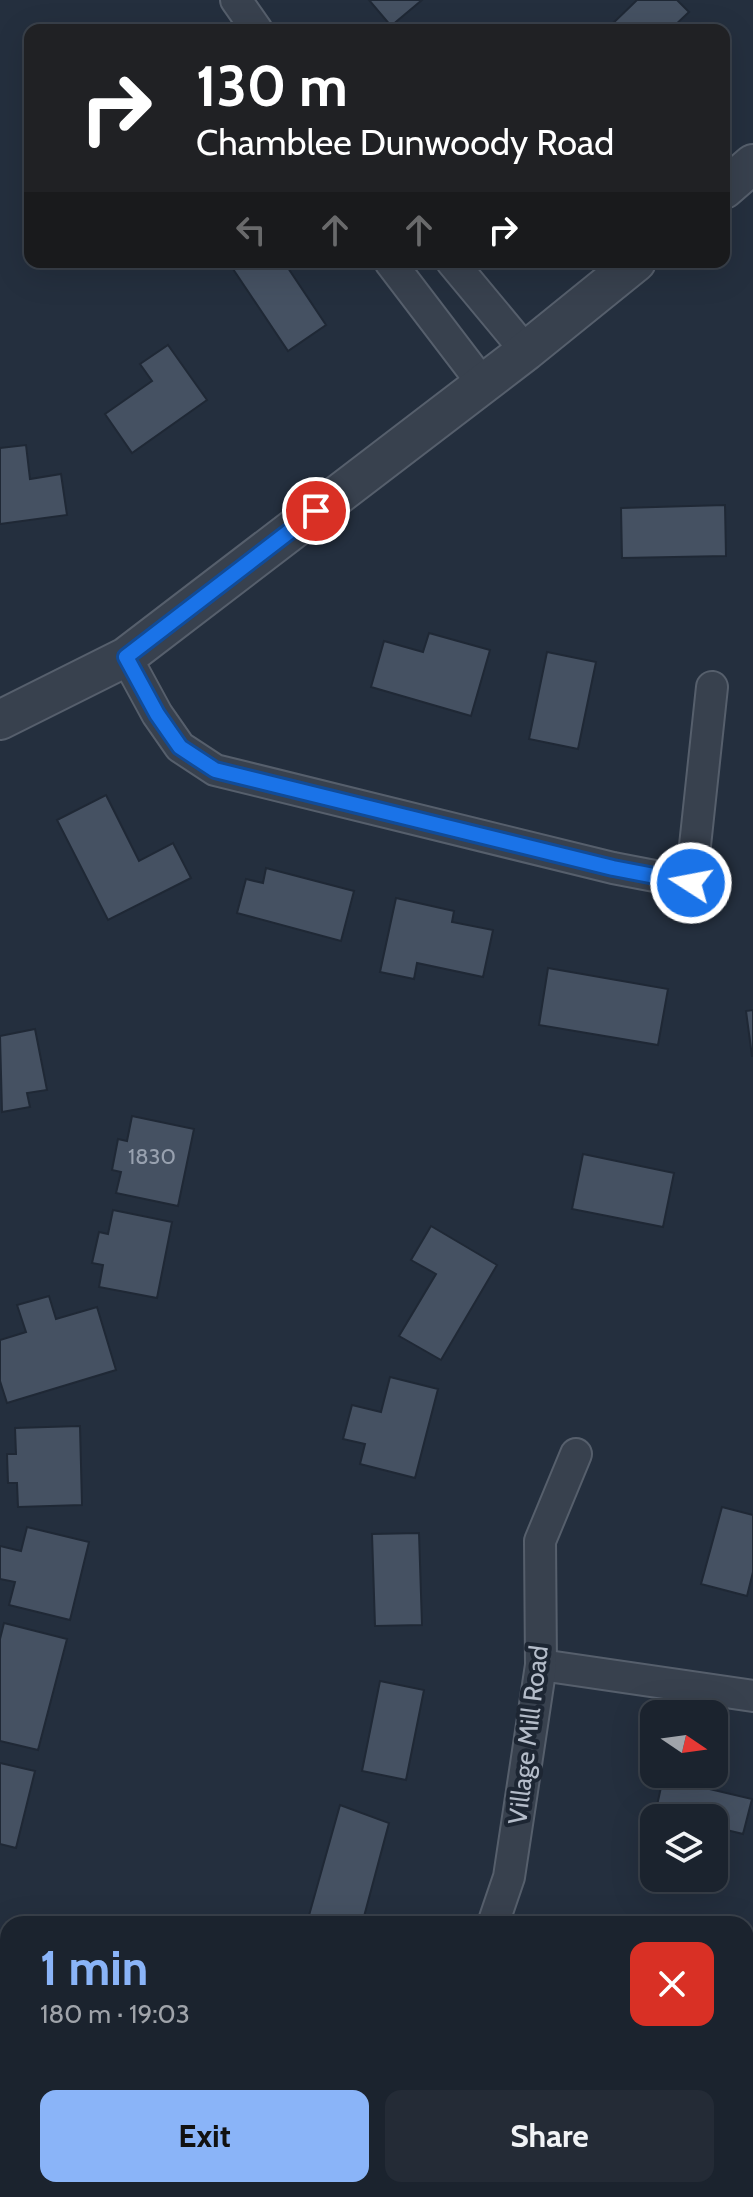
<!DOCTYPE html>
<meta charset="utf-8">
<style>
:root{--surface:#1b232e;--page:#242b36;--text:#f1f3f6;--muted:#a0a4aa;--line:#39404a;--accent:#8ab4f8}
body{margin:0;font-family:Cabin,sans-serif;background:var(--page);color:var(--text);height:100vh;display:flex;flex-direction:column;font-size:30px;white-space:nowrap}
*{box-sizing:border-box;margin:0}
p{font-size:26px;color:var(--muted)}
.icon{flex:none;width:44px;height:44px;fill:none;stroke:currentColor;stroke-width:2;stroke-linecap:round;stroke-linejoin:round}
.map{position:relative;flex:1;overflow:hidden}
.side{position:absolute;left:0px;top:1916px;width:754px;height:282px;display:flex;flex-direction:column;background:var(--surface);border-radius:24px 24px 0 0;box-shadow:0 8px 32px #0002,0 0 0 2px var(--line)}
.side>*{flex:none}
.hud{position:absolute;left:24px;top:24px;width:706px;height:244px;border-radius:16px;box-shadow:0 8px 32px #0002,0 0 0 2px var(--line);background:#202124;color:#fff;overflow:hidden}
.needle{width:52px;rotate:103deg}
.fabs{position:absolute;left:640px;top:1700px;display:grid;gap:16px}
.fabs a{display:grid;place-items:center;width:88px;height:88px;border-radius:16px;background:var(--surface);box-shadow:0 8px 32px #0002,0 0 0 2px var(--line);font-size:40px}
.pin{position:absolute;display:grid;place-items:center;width:68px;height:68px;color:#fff;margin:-34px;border:4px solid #fff;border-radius:50%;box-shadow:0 2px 8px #0007}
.me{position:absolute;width:88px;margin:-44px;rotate:281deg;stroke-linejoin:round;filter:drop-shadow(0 0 6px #0008)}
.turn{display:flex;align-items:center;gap:28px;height:168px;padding:0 40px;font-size:36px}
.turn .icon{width:104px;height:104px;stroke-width:2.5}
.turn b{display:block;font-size:56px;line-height:68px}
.lanes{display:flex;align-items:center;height:76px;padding:0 40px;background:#0003;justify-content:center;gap:40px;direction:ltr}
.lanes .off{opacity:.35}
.round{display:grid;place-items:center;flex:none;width:84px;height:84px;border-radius:16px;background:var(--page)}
.summary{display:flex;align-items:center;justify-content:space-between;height:136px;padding:0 40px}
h1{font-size:48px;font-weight:700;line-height:60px;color:var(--accent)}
.primary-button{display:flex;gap:16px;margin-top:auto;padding:16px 40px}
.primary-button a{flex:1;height:92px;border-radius:16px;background:var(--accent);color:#111;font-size:32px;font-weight:700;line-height:92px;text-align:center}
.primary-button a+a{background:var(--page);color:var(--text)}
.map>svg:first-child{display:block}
.building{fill:#455162;stroke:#1f2835;stroke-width:2}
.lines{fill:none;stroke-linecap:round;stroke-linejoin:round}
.minor-casing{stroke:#565f6c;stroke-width:34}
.tertiary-casing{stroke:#565f6c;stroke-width:42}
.minor{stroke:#38414e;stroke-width:30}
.tertiary{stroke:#38414e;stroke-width:38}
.route-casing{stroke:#114b97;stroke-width:20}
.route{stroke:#1a73e8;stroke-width:14}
.labels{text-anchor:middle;stroke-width:8;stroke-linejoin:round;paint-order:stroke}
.number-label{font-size:22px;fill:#98a1af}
.street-label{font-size:26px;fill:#b4bcc9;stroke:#1d2633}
</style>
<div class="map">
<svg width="753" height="2197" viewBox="0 0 753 2197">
<rect width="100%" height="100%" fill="#242f3e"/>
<g class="building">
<polygon points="369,0 422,0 391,26"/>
<polygon points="637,0 677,0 689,12 670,30 606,30"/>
<polygon points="237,262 284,262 326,325 288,351 231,266"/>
<polygon points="168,345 207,400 132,453 105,414 152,381 140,364"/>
<polygon points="26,445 30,479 61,474 67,515 0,524 0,448"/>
<polygon points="725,505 726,556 622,558 621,508"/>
<polygon points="429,633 490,650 471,716 371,687 384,641 423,652"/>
<polygon points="547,652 596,662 578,749 529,739"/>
<polygon points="106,795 139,861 173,843 191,878 108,920 57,820"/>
<polygon points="266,868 354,891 341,941 237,913 246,879 263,883"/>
<polygon points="396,898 454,911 452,922 493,930 483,977 417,963 414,979 380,972"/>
<polygon points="548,968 668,989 658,1045 539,1025"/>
<polygon points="753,1010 753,1056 752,1056 746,1011"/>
<polygon points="35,1029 47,1090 27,1093 30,1107 2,1112 0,1036"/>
<polygon points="132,1116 194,1129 178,1206 116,1193 121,1172 112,1170 118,1139 127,1141"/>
<polygon points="583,1154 674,1173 663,1227 572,1209"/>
<polygon points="113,1210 172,1222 157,1298 99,1287 103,1265 92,1263 99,1232 108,1234"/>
<polygon points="431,1226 497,1265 441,1360 399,1336 436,1274 411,1260"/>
<polygon points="49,1296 56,1319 97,1307 116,1370 7,1403 0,1381 0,1340 26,1332 17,1305"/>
<polygon points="390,1377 438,1389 415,1478 360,1464 365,1444 343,1439 352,1405 381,1412"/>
<polygon points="80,1426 82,1505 18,1507 17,1483 8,1483 7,1454 16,1454 15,1428"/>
<polygon points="722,1507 753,1515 753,1572 747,1596 701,1584"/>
<polygon points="27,1527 89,1542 70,1620 9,1605 15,1582 0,1579 0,1546 21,1551"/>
<polygon points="419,1533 422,1625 375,1626 372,1534"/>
<polygon points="4,1623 67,1639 38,1750 0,1741 0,1639"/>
<polygon points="380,1681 424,1690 406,1780 362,1771"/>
<polygon points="0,1763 35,1771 16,1848 0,1844"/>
<polygon points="663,1778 752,1799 743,1834 714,1827 714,1818 654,1818 654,1877 642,1874"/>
<polygon points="340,1805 389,1823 362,1924 323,1924 308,1919"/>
<polygon points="660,1878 710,1878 708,1890"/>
<polygon points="746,2166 753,2167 753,2197 671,2195 672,2190 746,2190"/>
<polygon points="231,2190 280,2190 278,2197 229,2197"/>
<polygon points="529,2190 607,2190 605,2197 563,2197"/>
</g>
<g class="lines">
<defs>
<g id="minor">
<polyline points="236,0 257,30"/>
<polyline points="390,262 483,384"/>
<polyline points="452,262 526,351"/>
<polyline points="126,657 157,714 180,747 215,770 613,868 691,883 712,687"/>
<polyline points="541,1665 753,1696"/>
<polyline points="493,1924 509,1877 541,1665 540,1541 576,1454"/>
<polyline points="402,2197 404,2190"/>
</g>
<g id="tertiary">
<polyline points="724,189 753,164"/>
<polyline points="0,720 126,657 526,351 636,262"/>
</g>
</defs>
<use href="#minor" class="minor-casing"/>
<use href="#tertiary" class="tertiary-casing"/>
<use href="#minor" class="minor"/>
<use href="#tertiary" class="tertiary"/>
</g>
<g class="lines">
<defs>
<polyline id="route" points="316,511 126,657 157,714 180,747 215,770 613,868 691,883"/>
</defs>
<use href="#route" class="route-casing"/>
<use href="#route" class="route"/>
</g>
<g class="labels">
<g class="number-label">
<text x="152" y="1164">1830</text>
</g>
<g class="street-label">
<text transform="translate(528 1735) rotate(-83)" y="9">Village Mill Road</text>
</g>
</g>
</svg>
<div class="fabs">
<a><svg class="needle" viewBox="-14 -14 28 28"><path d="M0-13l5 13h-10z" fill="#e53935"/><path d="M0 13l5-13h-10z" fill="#a0a4aa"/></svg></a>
<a><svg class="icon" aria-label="layers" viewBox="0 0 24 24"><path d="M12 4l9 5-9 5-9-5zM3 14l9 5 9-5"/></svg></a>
</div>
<div class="pin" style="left:316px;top:511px;background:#d93025"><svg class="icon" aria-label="arrive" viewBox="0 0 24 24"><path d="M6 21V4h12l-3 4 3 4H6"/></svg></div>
<svg class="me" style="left:691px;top:883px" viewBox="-20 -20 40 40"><circle r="17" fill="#1a73e8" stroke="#fff" stroke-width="3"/><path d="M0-11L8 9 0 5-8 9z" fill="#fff"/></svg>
<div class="hud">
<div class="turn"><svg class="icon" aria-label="right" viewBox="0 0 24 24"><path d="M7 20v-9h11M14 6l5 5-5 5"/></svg><div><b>130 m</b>Chamblee Dunwoody Road</div></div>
<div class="lanes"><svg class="icon off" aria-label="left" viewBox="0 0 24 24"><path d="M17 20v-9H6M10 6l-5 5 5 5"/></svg><svg class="icon off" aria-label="ahead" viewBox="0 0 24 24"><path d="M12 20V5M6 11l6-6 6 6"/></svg><svg class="icon off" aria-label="ahead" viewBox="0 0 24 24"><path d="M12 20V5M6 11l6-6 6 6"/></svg><svg class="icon" aria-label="right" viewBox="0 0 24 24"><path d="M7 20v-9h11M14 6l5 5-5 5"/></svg></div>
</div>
<section class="side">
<div class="summary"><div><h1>1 min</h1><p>180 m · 19:03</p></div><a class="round" style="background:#d93025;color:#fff"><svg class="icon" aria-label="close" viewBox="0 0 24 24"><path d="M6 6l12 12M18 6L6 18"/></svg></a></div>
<div class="primary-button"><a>Exit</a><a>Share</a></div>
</section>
</div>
